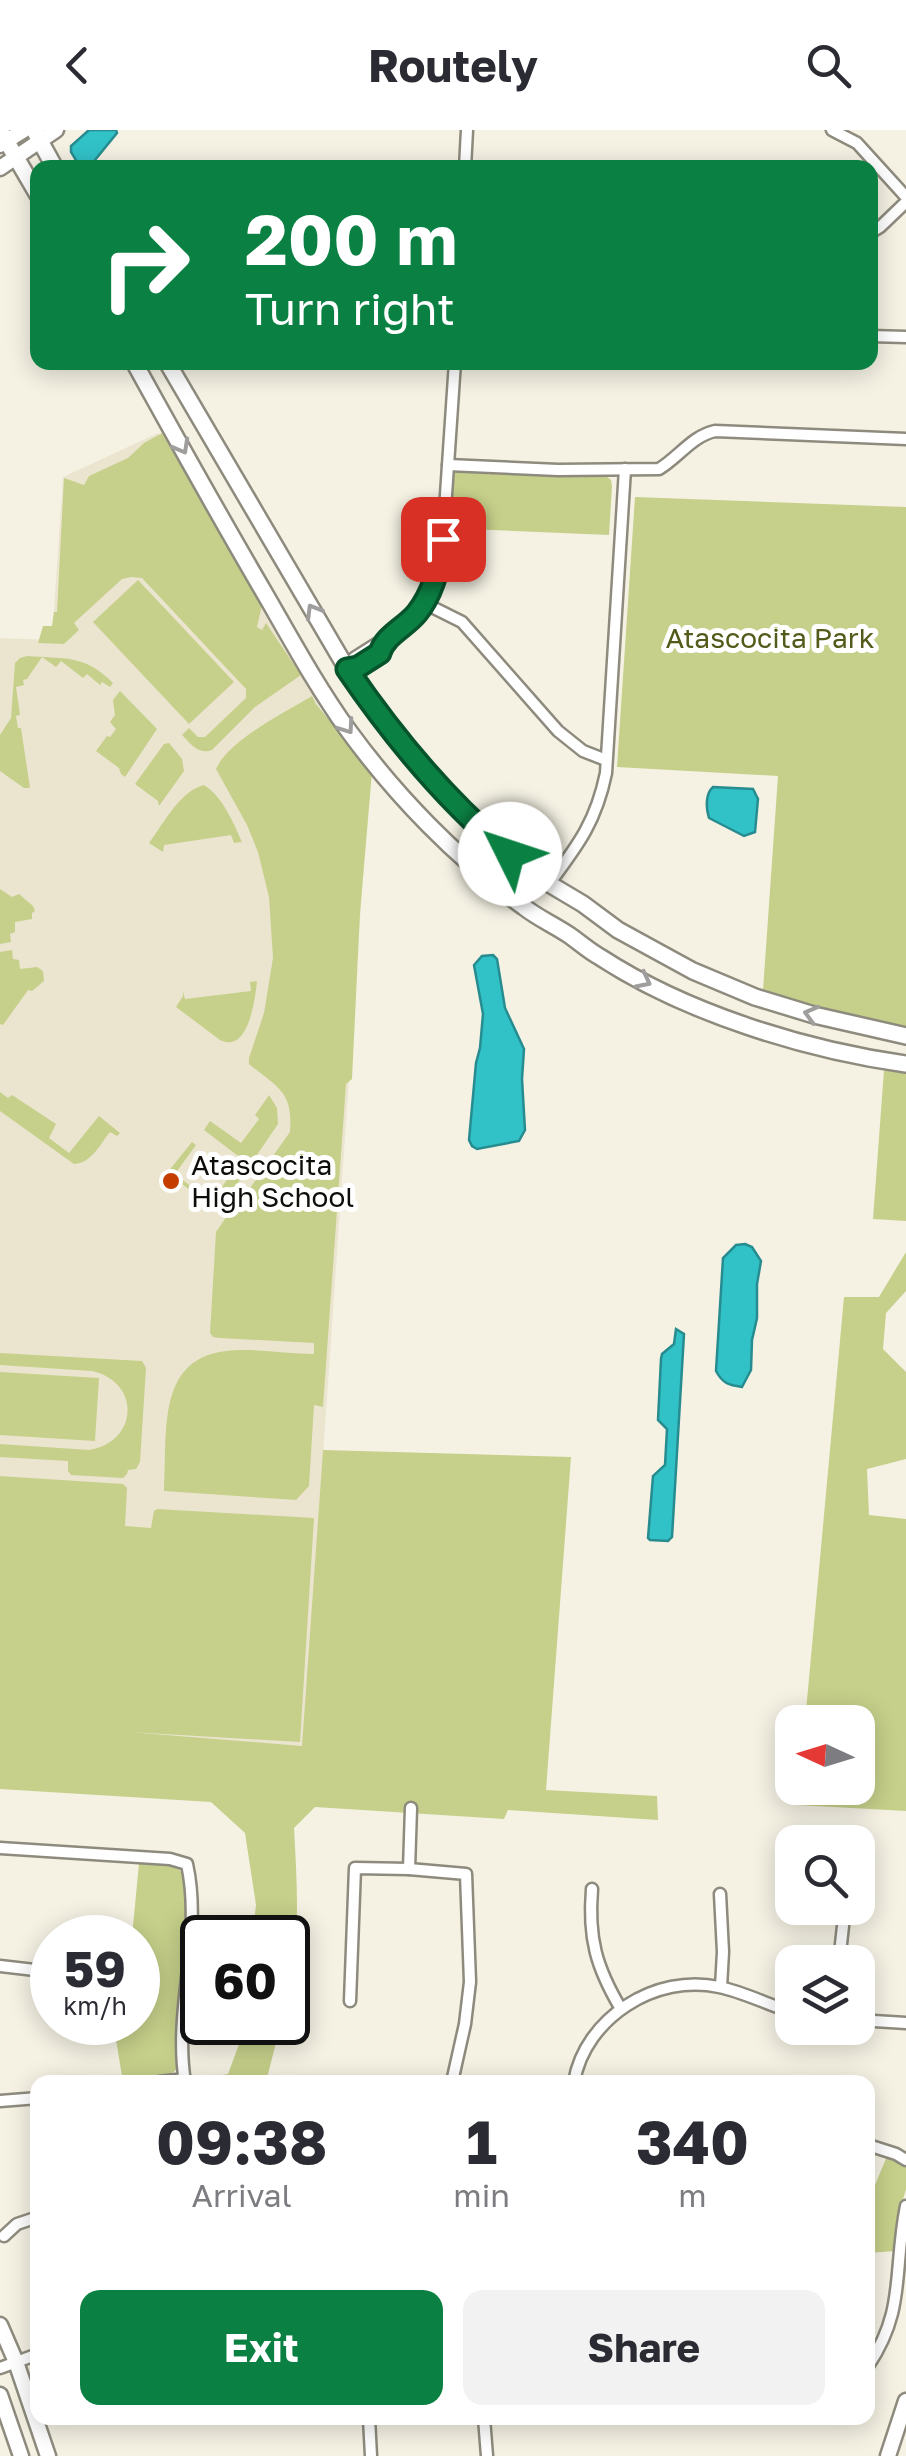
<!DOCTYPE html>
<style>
:root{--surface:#fff;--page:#f2f2f3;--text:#2b2b33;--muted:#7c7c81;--accent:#0b8043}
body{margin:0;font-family:"Golos Text",sans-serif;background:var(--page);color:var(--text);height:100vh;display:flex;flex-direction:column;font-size:38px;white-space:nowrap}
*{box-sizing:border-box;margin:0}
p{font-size:32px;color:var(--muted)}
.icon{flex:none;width:55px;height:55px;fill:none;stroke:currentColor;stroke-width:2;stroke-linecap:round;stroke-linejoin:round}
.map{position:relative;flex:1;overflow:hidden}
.drawer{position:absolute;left:30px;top:1945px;width:845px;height:350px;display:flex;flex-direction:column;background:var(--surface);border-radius:20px;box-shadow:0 5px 25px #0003}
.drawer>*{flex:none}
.banner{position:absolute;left:30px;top:30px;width:848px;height:210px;border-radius:20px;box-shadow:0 5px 25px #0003;background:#0b8043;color:#fff;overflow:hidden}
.needle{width:65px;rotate:274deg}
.buttons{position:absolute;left:775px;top:1575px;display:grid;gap:20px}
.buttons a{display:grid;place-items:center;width:100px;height:100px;border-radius:20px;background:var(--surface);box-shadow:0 5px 25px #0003;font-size:50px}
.speed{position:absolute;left:30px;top:1785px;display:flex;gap:20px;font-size:50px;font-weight:700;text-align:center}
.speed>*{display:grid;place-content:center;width:130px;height:130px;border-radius:50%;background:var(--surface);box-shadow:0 5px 25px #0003;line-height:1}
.speed small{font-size:25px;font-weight:400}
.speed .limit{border:5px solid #111;border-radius:15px;background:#fff;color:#111}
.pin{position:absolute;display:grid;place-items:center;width:85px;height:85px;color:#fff;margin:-42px;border-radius:20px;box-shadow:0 5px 15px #0006}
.me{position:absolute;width:110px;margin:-55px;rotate:311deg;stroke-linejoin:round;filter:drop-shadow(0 0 8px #0008)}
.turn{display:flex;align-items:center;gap:35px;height:210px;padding:0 50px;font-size:45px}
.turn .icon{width:130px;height:130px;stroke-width:2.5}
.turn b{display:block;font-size:70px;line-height:85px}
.eta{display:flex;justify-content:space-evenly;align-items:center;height:170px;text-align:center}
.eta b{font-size:60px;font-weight:700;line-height:70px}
.button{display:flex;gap:20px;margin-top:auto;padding:20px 50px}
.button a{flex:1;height:115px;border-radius:20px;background:var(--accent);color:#fff;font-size:40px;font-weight:700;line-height:115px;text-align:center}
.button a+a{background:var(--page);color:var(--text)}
header{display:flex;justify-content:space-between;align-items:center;height:130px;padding:0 50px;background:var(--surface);font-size:45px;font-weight:700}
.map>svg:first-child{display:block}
.built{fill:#ebe5d0}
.green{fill:#c6d08a}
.water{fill:#31c2c8;stroke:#278c8f;stroke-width:2.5}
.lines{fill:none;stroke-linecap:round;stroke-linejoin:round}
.street-casing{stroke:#8e8b7e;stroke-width:15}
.secondary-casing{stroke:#8e8b7e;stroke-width:19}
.primary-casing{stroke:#8e8b7e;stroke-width:20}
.street{stroke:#fff;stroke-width:10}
.secondary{stroke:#fff;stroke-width:14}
.primary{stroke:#fff;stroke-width:15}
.oneway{stroke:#9f9e9d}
.route-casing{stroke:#07532c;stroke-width:25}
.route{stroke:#0b8043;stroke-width:18}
.poi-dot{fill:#c53e00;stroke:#fff;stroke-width:4}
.labels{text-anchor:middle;stroke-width:10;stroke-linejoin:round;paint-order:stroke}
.park-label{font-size:28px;fill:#545b1a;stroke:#fff}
.poi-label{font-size:28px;fill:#0f0d09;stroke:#fff;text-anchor:start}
</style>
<header><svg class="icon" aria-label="back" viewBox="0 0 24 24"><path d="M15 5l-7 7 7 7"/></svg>Routely<svg class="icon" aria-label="search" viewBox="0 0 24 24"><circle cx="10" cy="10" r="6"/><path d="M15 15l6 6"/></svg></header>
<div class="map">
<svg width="906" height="2326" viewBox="0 0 906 2326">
<rect width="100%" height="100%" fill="#f5f2e4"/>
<polygon class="built" points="158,303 323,583 370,645 303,1616 0,1594 0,508 52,510 63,347"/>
<g class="green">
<path d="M162,303L262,475L257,497L262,500L266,493L301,545L255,577L212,620C198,625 191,614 182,605L189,598L198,607H205L246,568V559L142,448L131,447L122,449L74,493L79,500L64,514L38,513L43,496H52L54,482H57L64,348L84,355L89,346L128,328L144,313Z"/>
<polygon points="458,340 605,345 611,350 612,356 609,405 446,398 451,344"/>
<polygon points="635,367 906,377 906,898 816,878 763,860 778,646 617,637"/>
<polygon points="138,450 234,552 189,594 93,492"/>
<path d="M27,526C63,529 85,524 113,553L110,557L102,552L100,555L87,544L83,548L61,531L56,537L42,527L27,549L23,550L24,555L16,557L20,585L16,586L18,598H21L30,658H24L0,641V605L11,588L15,533L20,528Z"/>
<polygon points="120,561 157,599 125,647 121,644 119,638 96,621 107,606 110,607 116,599 110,592 115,585 113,570"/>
<path d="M312,566L316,574L372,642L360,783L352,949L346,954L323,1277L314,1275L309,1356L296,1370L164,1361C168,1297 154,1219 243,1220C267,1220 291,1224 314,1224V1213L220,1208L213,1207L210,1203L216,1102L227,1086H230L290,1002C293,961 278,958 249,934V928L264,883L273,828L269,767L258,722L247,695L216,639C228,611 285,582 312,566Z"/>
<polygon points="169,613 182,629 184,641 159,676 158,671 135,654 164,614"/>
<path d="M204,655C223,667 233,692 242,712L234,713L231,705L164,715L163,722L149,713C164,693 180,661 204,655Z"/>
<polygon points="0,759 12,767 19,764 33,776 35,781 32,783 32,789 15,792 15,802 10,804 11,812 0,814"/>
<polygon points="12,820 13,829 19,830 20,839 37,837 43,841 44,851 32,861 28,860 3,895 0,894 0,822"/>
<path d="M257,851C255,871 248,924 220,910L176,877L183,866V861L185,869L251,861L250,852Z"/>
<polygon points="884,940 906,944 906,1091 873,1089"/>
<path d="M0,962L8,968L12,965L56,994L49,1008L69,1023L99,986L120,1003L117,1006L110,1002C100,1014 92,1033 74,1034L0,981Z"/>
<polygon points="269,965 277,978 278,994 225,1072 222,1070 213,1077 167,1043 192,1012 196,1015 175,1044 211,1072 242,1029 204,1000 210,991 241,1013 259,989 255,985"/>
<polygon points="906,1122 906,1161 886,1183 883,1219 906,1242 906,1329 867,1339 869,1385 906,1389 906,1681 797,1675 799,1658 858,1658 858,1592 805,1592 844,1167 879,1167"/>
<path d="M0,1223L142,1231L146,1238L140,1332L136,1339L128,1340L127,1344L123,1348L71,1345L68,1341V1331L0,1327V1314L89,1320C139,1312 141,1252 92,1241L0,1235Z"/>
<polygon points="0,1242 99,1248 95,1311 0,1305"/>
<path d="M323,1320L571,1327L546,1660L657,1666L658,1690L508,1680L504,1689L315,1677L294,1698C297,1753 301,1811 288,1865V1808L252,1807L256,1775L245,1703L211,1672L0,1659V1346L123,1354L127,1358L125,1396L151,1398L154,1381L157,1379L314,1388L300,1612L129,1602L302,1616Z"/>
<path d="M139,1733C150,1733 168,1732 177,1738C200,1752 178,1863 176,1889C175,1905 176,1920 178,1936L175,1941L169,1945L123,1952L115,1904L111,1903L114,1893L138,1892V1808L132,1807Z"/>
<polygon points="241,1893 281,1893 266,1952 190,1952 190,1950 228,1944 238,1917"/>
<polygon points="887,2026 906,2035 906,2059 896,2094 895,2121 868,2123 868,2072"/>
</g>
<g class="water">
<polygon points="89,0 116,0 117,3 95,30 94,37 80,37 71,22 71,16"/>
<path d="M713,657L753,659L758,669L755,702L744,706L709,688C706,678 705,664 713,657Z"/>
<polygon points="493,825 497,829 505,878 524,919 522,949 525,1000 519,1011 477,1019 472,1016 469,1010 476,933 480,918 483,884 474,835 482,826"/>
<path d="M745,1114L752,1117L761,1131L757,1154V1188L752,1210L751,1240L742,1257C729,1255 723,1254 716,1241L723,1128L736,1115Z"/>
<polygon points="676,1199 684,1204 672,1407 668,1411 650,1410 648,1408 653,1346 665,1335 667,1299 658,1290 661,1229 662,1224 674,1214"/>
</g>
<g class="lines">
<defs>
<g id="street">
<polyline points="832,0 857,13 906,67"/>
<polyline points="465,38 467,0"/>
<polyline points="870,103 880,97 906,72"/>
<polyline points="870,206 906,207"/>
<path d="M448,335L558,340L659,339C679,327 692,306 715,301L906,309"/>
<polyline points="424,473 462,492 558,601 583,621 606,630"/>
<polygon points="376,514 382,514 380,523 358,537 347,539 354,528"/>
<polyline points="382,514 415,486 424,473 437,445 443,409 455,232"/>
<path d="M549,754C578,715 596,692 606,643L625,339"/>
<path d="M0,1718L170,1729L187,1734C203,1807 173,1879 185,1952"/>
<polyline points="409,1739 411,1678"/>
<path d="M592,1759C588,1808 596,1837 621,1879"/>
<polyline points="720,1764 723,1822 721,1857"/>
<polyline points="839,1832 845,1778"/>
<polyline points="0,1836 52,1842"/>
<polyline points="350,1871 355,1738 409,1739 466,1744 470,1852 465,1894 452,1952"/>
<polyline points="858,1890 906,1893"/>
<polyline points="159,1952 185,1949"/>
<path d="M574,1952C585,1888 656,1843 719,1857C744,1862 768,1875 792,1882"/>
<polyline points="0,1971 38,1968"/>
<polyline points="868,2015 896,2024 906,2030"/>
<polyline points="4,2106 17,2094 38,2087"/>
<path d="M868,2236C906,2180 893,2141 906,2076"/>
<polyline points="0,2238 38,2224"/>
<polyline points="369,2288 371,2326"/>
<polyline points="484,2288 487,2326"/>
</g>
<g id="secondary">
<polyline points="0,15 24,0"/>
<polyline points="0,38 56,0"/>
<polyline points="0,2195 16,2232 48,2326"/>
<polyline points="0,2265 21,2326"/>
<polyline points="888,2326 906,2271"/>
</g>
<g id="primary">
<polyline points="0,0 38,65"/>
<polyline points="34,0 55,38"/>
<path d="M134,232C177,310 220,387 265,464C291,509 317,557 348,600C396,666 457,729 524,777C538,788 554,795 569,805C579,812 589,821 600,827C686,883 805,920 906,934"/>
<polyline points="167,232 347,539 398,611 440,659 480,699 541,749 583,774 618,800 693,841 755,867 814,885 906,906"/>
</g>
</defs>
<use href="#street" class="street-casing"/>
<use href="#secondary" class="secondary-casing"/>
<use href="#primary" class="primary-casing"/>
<use href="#street" class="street"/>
<use href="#secondary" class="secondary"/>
<use href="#primary" class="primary"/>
</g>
<defs><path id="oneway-chevron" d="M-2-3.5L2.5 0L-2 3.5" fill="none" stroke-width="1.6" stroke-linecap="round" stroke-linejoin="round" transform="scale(2.5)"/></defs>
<g class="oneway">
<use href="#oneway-chevron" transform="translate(182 317) rotate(61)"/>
<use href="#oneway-chevron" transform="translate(313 481) rotate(-121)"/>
<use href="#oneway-chevron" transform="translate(347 597) rotate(55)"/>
<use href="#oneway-chevron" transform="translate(644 851) rotate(27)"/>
<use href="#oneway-chevron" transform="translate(811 884) rotate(-164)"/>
</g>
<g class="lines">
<defs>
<path id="route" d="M443,409C440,435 434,462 417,483C406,497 384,506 380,523L358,537L347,539C394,608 446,671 510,724"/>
</defs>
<use href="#route" class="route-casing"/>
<use href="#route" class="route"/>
</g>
<circle class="poi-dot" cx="171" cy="1051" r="10"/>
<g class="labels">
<g class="park-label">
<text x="770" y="518">Atascocita Park</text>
</g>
<g class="poi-label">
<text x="191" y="1045">Atascocita<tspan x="191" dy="32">High School</tspan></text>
</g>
</g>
</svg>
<div class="buttons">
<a><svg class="needle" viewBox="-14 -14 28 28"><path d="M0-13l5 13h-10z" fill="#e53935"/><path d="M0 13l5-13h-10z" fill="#7c7c81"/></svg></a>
<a><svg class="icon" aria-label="search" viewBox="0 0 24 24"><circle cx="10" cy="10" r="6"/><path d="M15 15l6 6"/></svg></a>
<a><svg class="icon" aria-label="layers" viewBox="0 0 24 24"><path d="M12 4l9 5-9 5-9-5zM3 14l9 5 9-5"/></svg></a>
</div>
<div class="speed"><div>59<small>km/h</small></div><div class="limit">60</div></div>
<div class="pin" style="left:443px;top:409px;background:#d93025"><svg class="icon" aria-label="arrive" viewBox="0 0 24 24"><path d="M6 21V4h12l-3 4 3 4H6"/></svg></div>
<svg class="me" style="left:510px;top:724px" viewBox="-20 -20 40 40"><circle r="19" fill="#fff"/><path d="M0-13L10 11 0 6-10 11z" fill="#0b8043"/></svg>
<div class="banner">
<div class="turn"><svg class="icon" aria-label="right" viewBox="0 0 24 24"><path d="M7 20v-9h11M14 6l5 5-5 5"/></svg><div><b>200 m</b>Turn right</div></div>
</div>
<section class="drawer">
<div class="eta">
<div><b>09:38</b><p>Arrival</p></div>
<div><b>1</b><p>min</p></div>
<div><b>340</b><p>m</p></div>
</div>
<div class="button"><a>Exit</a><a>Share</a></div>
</section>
</div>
